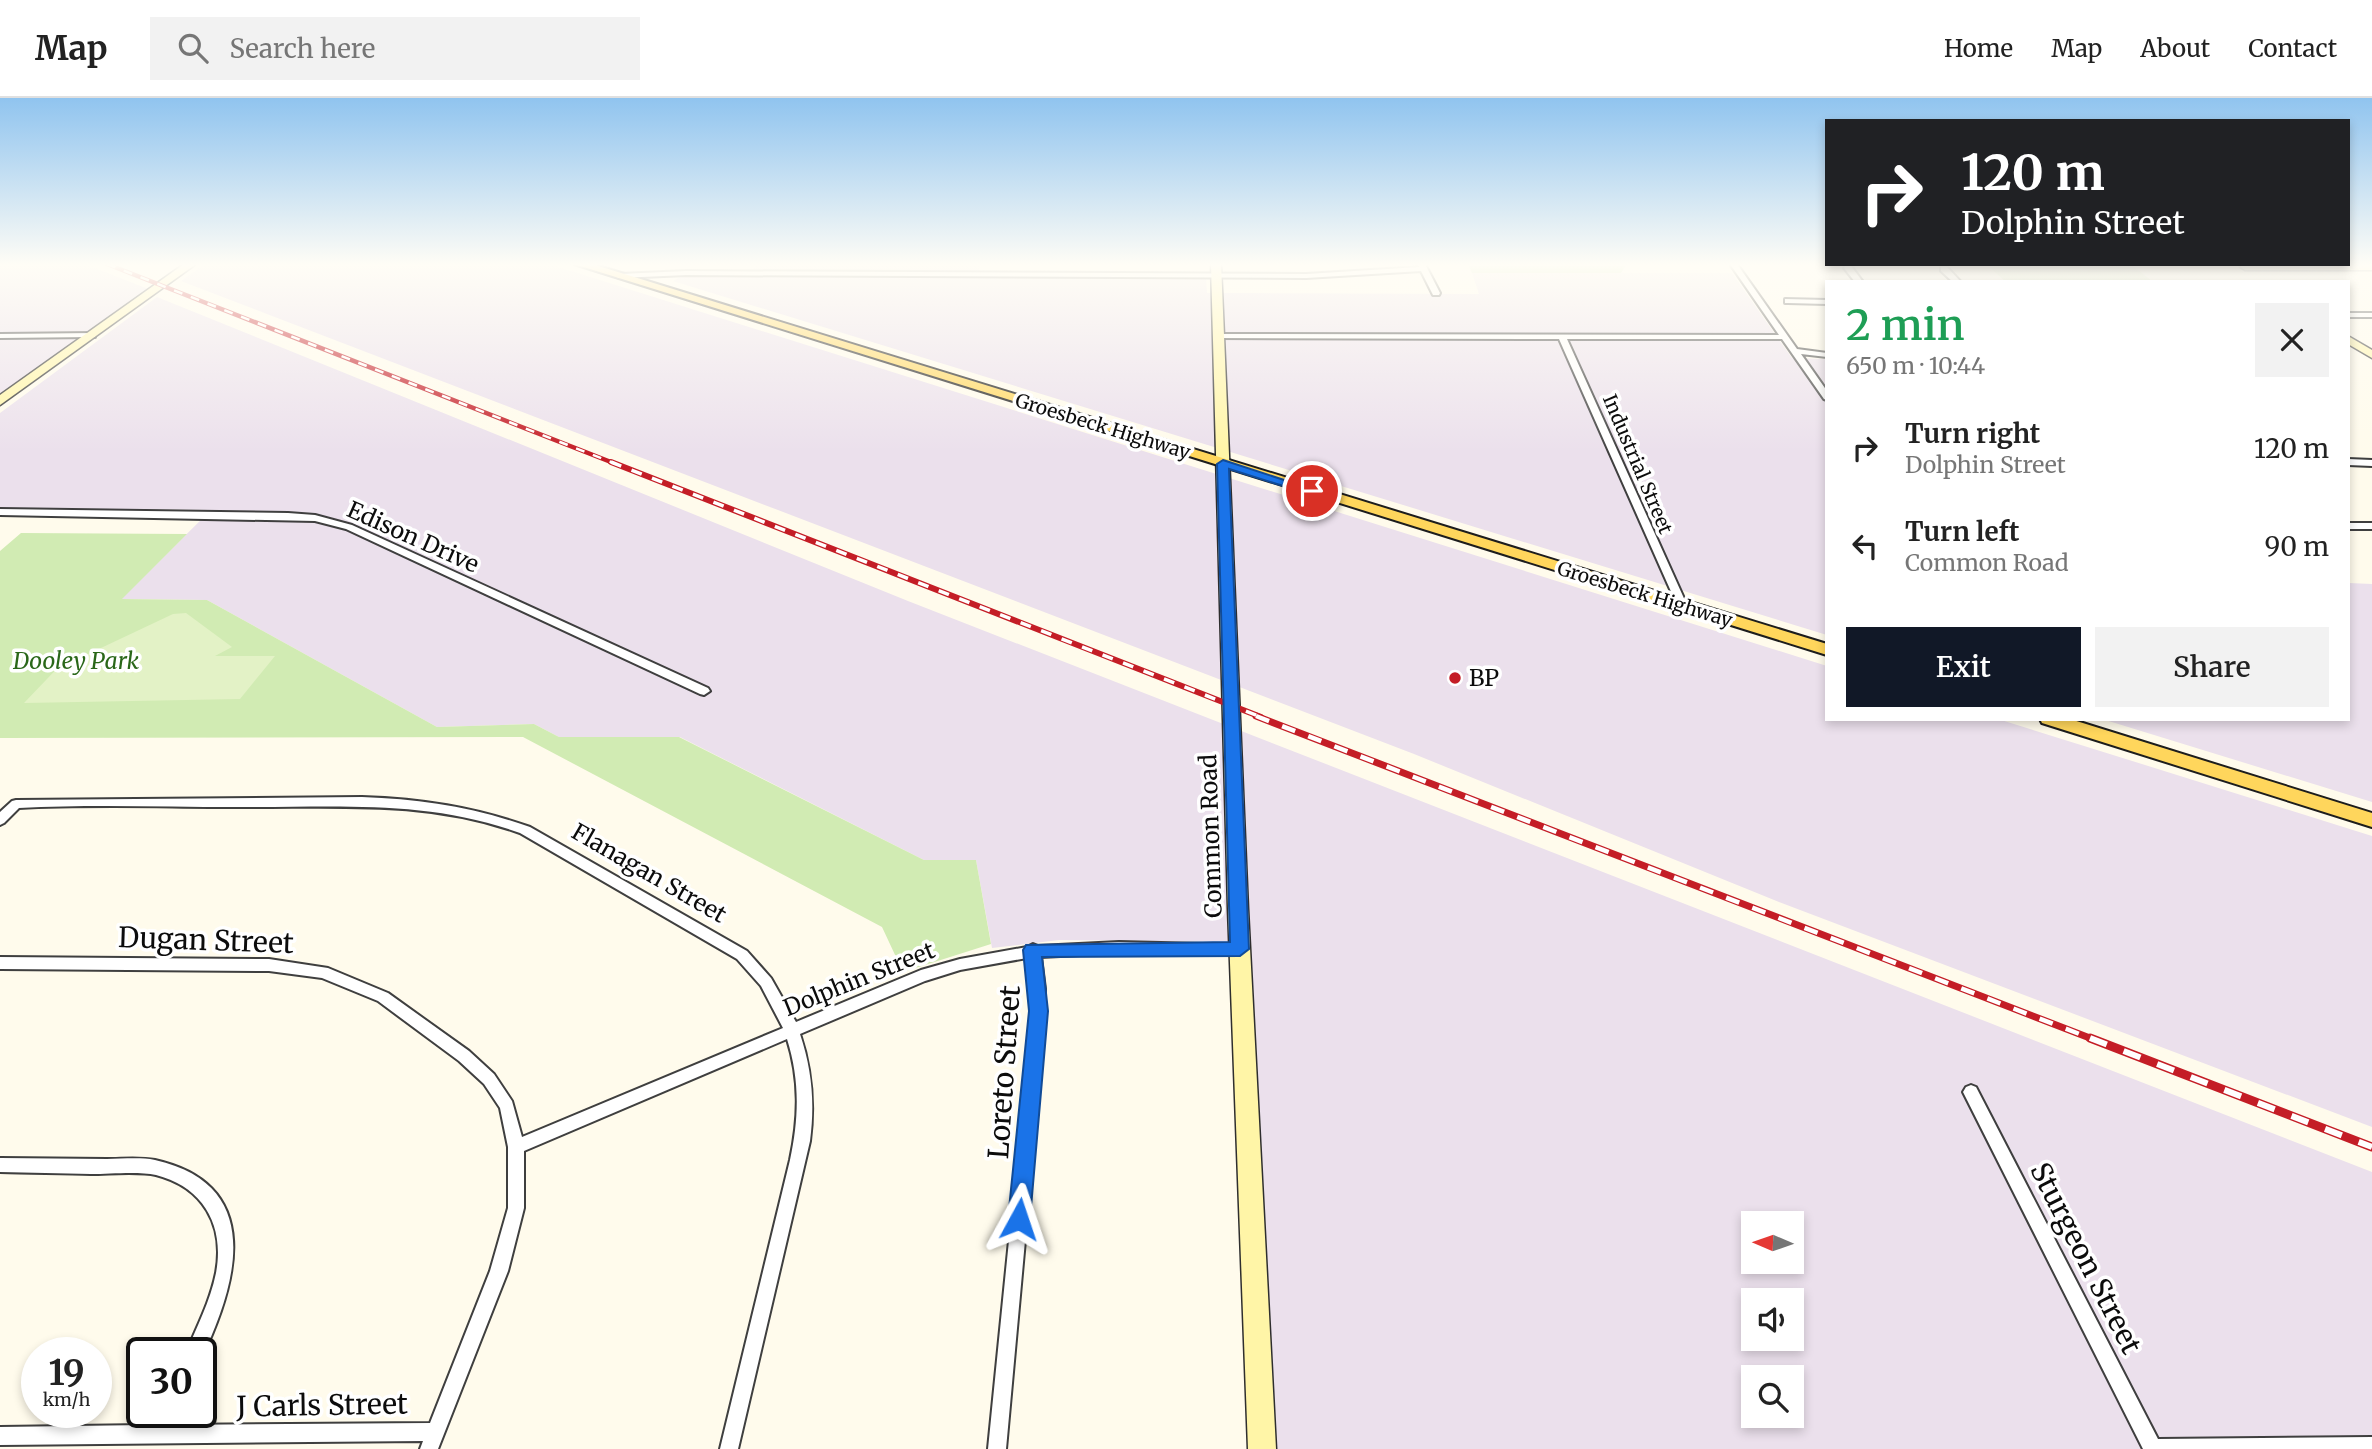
<!DOCTYPE html>
<meta charset="utf-8">
<style>
:root{--surface:#fff;--page:#f2f2f2;--text:#222;--muted:#767676;--line:#e0e0e0;--accent:#111827}
body{margin:0;font-family:Merriweather,serif;background:var(--page);color:var(--text);height:100vh;display:flex;flex-direction:column;font-size:26px;white-space:nowrap}
*{box-sizing:border-box;margin:0}
p{font-size:23px;color:var(--muted)}
.icon{flex:none;width:38px;height:38px;fill:none;stroke:currentColor;stroke-width:2;stroke-linecap:round;stroke-linejoin:round}
.map{position:relative;flex:1;overflow:hidden}
.side{position:absolute;left:1825px;top:182px;width:525px;height:441px;display:flex;flex-direction:column;background:var(--surface);border-radius:0px;box-shadow:0 4px 10px #0003}
.side>*{flex:none}
.banner{position:absolute;left:1825px;top:21px;width:525px;height:147px;border-radius:0px;box-shadow:0 4px 10px #0003;background:#202124;color:#fff;overflow:hidden}
.needle{width:46px;rotate:272deg}
.fabs{position:absolute;left:1741px;top:1113px;display:grid;gap:14px}
.fabs a{display:grid;place-items:center;width:63px;height:63px;border-radius:0px;background:var(--surface);box-shadow:0 4px 10px #0003;font-size:35px}
.speed{position:absolute;left:21px;top:1239px;display:flex;gap:14px;font-size:35px;font-weight:700;text-align:center}
.speed>*{display:grid;place-content:center;width:91px;height:91px;border-radius:50%;background:var(--surface);box-shadow:0 4px 10px #0003;line-height:1}
.speed small{font-size:18px;font-weight:400}
.speed .limit{border:4px solid #111;border-radius:10px;background:#fff;color:#111}
.pin{position:absolute;display:grid;place-items:center;width:60px;height:60px;color:#fff;margin:-30px;border:4px solid #fff;border-radius:50%;box-shadow:0 2px 7px #0007}
.me{position:absolute;width:77px;margin:-38px;rotate:5deg;stroke-linejoin:round;filter:drop-shadow(0 0 5px #0008)}
.turn{display:flex;align-items:center;gap:24px;height:147px;padding:0 21px;font-size:32px}
.turn .icon{width:91px;height:91px;stroke-width:2.5}
.turn b{display:block;font-size:49px;line-height:60px}
.round{display:grid;place-items:center;flex:none;width:74px;height:74px;border-radius:0px;background:var(--page)}
.summary{display:flex;align-items:center;justify-content:space-between;height:119px;padding:0 21px}
h1{font-size:42px;font-weight:600;line-height:52px;color:#1e9e55}
.action{display:flex;gap:14px;margin-top:auto;padding:14px 21px}
.action a{flex:1;height:80px;border-radius:0px;background:var(--accent);color:#fff;font-size:28px;font-weight:600;line-height:80px;text-align:center}
.action a+a{background:var(--page);color:var(--text)}
ul{padding:0;list-style:none}
li{display:flex;align-items:center;gap:21px;height:98px;padding:0 21px}
li div{flex:1}
li b{display:block;font-size:26px}
li em{font-style:normal}
header{display:flex;align-items:center;gap:42px;box-sizing:border-box;height:98px;padding:0 35px;background:var(--surface);border-bottom:2px solid var(--line)}
header strong{font-size:33px}
nav{display:flex;gap:38px;margin-inline-start:auto;font-size:24px}
.search{width:490px;height:63px;background:var(--page);display:flex;align-items:center;gap:18px;box-sizing:border-box;padding:0 24px;border-radius:0px;color:var(--muted);font-size:26px}
.map>svg:first-child{display:block}
.industrial{fill:#ebe0ec;fill-rule:evenodd}
.green{fill:#d1ebb3}
.forest{fill:#b4dd92}
.pitch{fill:#e3f2c6}
.lines{fill:none;stroke-linecap:round;stroke-linejoin:round}
.street-casing{stroke:#3f3f3f;stroke-width:4}
.secondary-casing{stroke:#2e2e2e;stroke-width:3}
.primary-casing{stroke:#1d1d1d;stroke-width:4}
.street{fill:#fff;fill-rule:evenodd}
.secondary{fill:#fff5a7;fill-rule:evenodd}
.primary{fill:#ffd65c;fill-rule:evenodd}
.rail-far3-casing{stroke:#c41d26;stroke-width:4.5}
.rail-far2-casing{stroke:#c41d26;stroke-width:6}
.rail-far1-casing{stroke:#c41d26;stroke-width:7}
.rail-casing{stroke:#c41d26;stroke-width:9}
.rail-far3{stroke:#fff;stroke-width:2.5;stroke-dasharray:9;stroke-linecap:butt}
.rail-far2{stroke:#fff;stroke-width:3.5;stroke-dasharray:11;stroke-linecap:butt}
.rail-far1{stroke:#fff;stroke-width:4.5;stroke-dasharray:14;stroke-linecap:butt}
.rail{stroke:#fff;stroke-width:6;stroke-dasharray:18;stroke-linecap:butt}
.route{fill:#1a73e8;stroke:#114b97;stroke-width:2}
.poi-dot{fill:#c41d26;stroke:#fff;stroke-width:2.5}
.labels{text-anchor:middle;stroke-width:7;stroke-linejoin:round;paint-order:stroke}
.far-street-label{font-size:19px;fill:#0c0c0c;stroke:#fff}
.street-label{font-size:23px;fill:#0c0c0c;stroke:#fff}
.park-label{font-size:23px;font-style:italic;fill:#2a6719;stroke:#fff}
.poi-label{font-size:23px;fill:#0c0c0c;stroke:#fff;text-anchor:start}
.near-street-label{font-size:28px;fill:#0c0c0c;stroke:#fff}
</style>
<header>
<strong>Map</strong>
<div class="search"><svg class="icon" aria-label="search" viewBox="0 0 24 24"><circle cx="10" cy="10" r="6"/><path d="M15 15l6 6"/></svg>Search here</div>
<nav><a>Home</a><a>Map</a><a>About</a><a>Contact</a></nav>
</header>
<div class="map">
<svg width="2372" height="1351" viewBox="0 0 2372 1351">
<rect width="100%" height="100%" fill="#fffbec"/>
<g class="industrial">
<polygon points="0,166 85,166 148,191 0,296"/>
<polygon points="205,166 549,166 1827,568 1827,621 1998,621 2372,738 2372,1029 1779,804 1414,656 181,183"/>
<polygon points="757,166 981,166 977,177 1201,179 1206,181 1207,195 1479,196 1472,175 1732,175 1792,260 1827,261 1827,537 673,183 682,178 750,177"/>
<path d="M157,199L908,503L2372,1074V1351H1277L1251,844L1059,842L992,850L976,762H924L680,639H559L534,626L437,629L207,502L121,501L211,412L0,411V315ZM1754,1125H1792V1164H1754ZM1754,1202H1792V1241H1754ZM1754,1279H1792V1318H1754Z"/>
<polygon points="2349,485 2372,486 2372,704 2102,621 2348,621"/>
</g>
<g class="green">
<polygon points="1999,166 2132,167 2153,184 2006,184 1988,168"/>
<polygon points="21,435 187,436 122,501 207,502 437,629 534,626 559,639 679,639 924,762 976,762 991,846 903,874 882,829 523,639 0,640 0,453"/>
</g>
<polygon class="forest" points="1468,166 1627,166 1621,175 1472,175"/>
<polygon class="pitch" points="186,515 232,549 215,558 275,558 240,601 24,605 69,558 84,558 173,516"/>
<g class="lines">
<defs>
<g id="street">
<polygon points="1417,166 1425,166 1440,195 1439,197 1433,197 1421,173 1306,180 686,177 619,180 615,178 619,176 686,173 1306,176 1419,169"/>
<polygon points="1730,166 1737,166 1797,251 1827,255 1827,259 1801,256 1827,293 1827,302 1824,301 1782,241 1567,241 1687,507 1682,510 1677,507 1559,241 1218,240 1214,238 1218,236 1779,237"/>
<polygon points="1845,168 1851,168 1863,184 1855,184 1844,170"/>
<polygon points="1941,169 1947,169 1961,184 1953,184 1941,173"/>
<polygon points="1785,201 1827,202 1827,206 1788,205 1785,205"/>
<rect x="2348" y="215" width="24" height="4"/>
<polygon points="95,235 95,239 92,239 0,240 0,236"/>
<polygon points="2348,361 2372,362 2372,368 2348,367"/>
<polygon points="0,411 288,415 315,417 352,427 708,590 710,593 704,597 700,596 346,431 315,423 0,417"/>
<rect x="2348" y="425" width="24" height="6"/>
<path d="M362,699C422,701 473,709 530,729L747,853L771,880L796,924L921,872L960,861L1027,849L1033,846L1038,848L1119,844L1245,847L1247,851L1245,855L1240,857L1119,855L1041,859L1045,891L1044,934L1006,1351H988L1030,934L1031,891L1027,860L960,872L925,883L800,936C812,972 815,1005 810,1043L738,1351H720L790,1062C799,1020 800,982 787,941L524,1053V1110L508,1173L438,1351H420L423,1343L0,1347V1329L145,1327L153,1314H172L166,1327L430,1325L490,1173L508,1110V1049L500,1010L484,986L459,963L378,903L322,880L269,873L0,871V859L269,861L328,870L388,895L469,953L494,976L512,1003L522,1039L783,930L761,888L737,861L520,735C425,701 336,710 237,709C165,709 92,706 19,710L4,725L0,727V714L12,703L16,702Z"/>
<polygon points="1971,987 1976,989 2158,1341 2372,1339 2372,1351 2143,1351 1963,994 1966,989"/>
<path d="M0,1060C36,1060 71,1061 107,1061C122,1061 140,1059 155,1062C266,1087 237,1186 201,1261V1255H186C197,1228 210,1204 216,1175C225,1127 203,1089 156,1077C138,1073 110,1076 91,1076C61,1075 30,1075 0,1074Z"/>
</g>
<g id="secondary">
<polygon points="184,166 196,166 0,307 0,297"/>
<polygon points="1211,166 1221,166 1248,811 1276,1351 1248,1351 1228,811"/>
<polygon points="2244,166 2372,166 2372,172 2245,172 2240,169"/>
<polygon points="2348,238 2372,252 2372,260 2348,246"/>
</g>
<g id="primary">
<polygon points="574,166 592,166 1827,546 1827,557"/>
<polygon points="2040,621 2070,621 2372,715 2372,729 2042,625"/>
</g>
</defs>
<use href="#street" class="street-casing"/>
<use href="#secondary" class="secondary-casing"/>
<use href="#primary" class="primary-casing"/>
<use href="#street" class="street"/>
<use href="#secondary" class="secondary"/>
<use href="#primary" class="primary"/>
<defs>
<polyline id="rail-far3" points="107,166 616,366"/>
<polyline id="rail-far2" points="611,364 1261,619"/>
<polyline id="rail-far1" points="1256,618 2095,942"/>
<polyline id="rail" points="2090,940 2372,1049"/>
</defs>
<use href="#rail-far3" class="rail-far3-casing"/>
<use href="#rail-far2" class="rail-far2-casing"/>
<use href="#rail-far1" class="rail-far1-casing"/>
<use href="#rail" class="rail-casing"/>
<use href="#rail-far3" class="rail-far3"/>
<use href="#rail-far2" class="rail-far2"/>
<use href="#rail-far1" class="rail-far1"/>
<use href="#rail" class="rail"/>
</g>
<linearGradient id="sky" x2="0" y2="1"><stop stop-color="#90c4ef"/><stop offset="0.47" stop-color="#fffdf6"/><stop offset="1" stop-color="#fffdf6" stop-opacity="0"/></linearGradient>
<rect width="2372" height="355" fill="url(#sky)"/>
<polygon class="route" points="1223,362 1318,393 1312,397 1229,371 1249,851 1240,858 1042,859 1048,913 1030,1121 1027,1128 1019,1131 1012,1128 1008,1121 1029,913 1023,852 1026,847 1230,844 1217,366"/>
<circle class="poi-dot" cx="1455" cy="580" r="7"/>
<g class="labels">
<g class="far-street-label">
<text transform="translate(1103 328) rotate(17)" y="7">Groesbeck Highway</text>
<text transform="translate(1638 366) rotate(67)" y="7">Industrial Street</text>
<text transform="translate(1645 496) rotate(17)" y="7">Groesbeck Highway</text>
</g>
<g class="street-label">
<text transform="translate(413 439) rotate(24)" y="8">Edison Drive</text>
<text transform="translate(1211 738) rotate(-92)" y="8">Common Road</text>
<text transform="translate(649 775) rotate(30)" y="8">Flanagan Street</text>
<text transform="translate(859 881) rotate(-22)" y="8">Dolphin Street</text>
</g>
<g class="park-label">
<text x="76" y="571">Dooley Park</text>
</g>
<g class="poi-label">
<text x="1469" y="588">BP</text>
</g>
<g class="near-street-label">
<text transform="translate(206 842) rotate(2)" y="10">Dugan Street</text>
<text transform="translate(1004 974) rotate(-86)" y="10">Loreto Street</text>
<text transform="translate(2086 1160) rotate(63)" y="10">Sturgeon Street</text>
<text transform="translate(322 1307) rotate(-1)" y="10">J Carls Street</text>
</g>
</g>
</svg>
<div class="fabs">
<a><svg class="needle" viewBox="-14 -14 28 28"><path d="M0-13l5 13h-10z" fill="#e53935"/><path d="M0 13l5-13h-10z" fill="#767676"/></svg></a>
<a><svg class="icon" aria-label="sound" viewBox="0 0 24 24"><path d="M4 9h4l5-4v14l-5-4H4zM17 9q2 3 0 6"/></svg></a>
<a><svg class="icon" aria-label="search" viewBox="0 0 24 24"><circle cx="10" cy="10" r="6"/><path d="M15 15l6 6"/></svg></a>
</div>
<div class="speed"><div>19<small>km/h</small></div><div class="limit">30</div></div>
<div class="pin" style="left:1312px;top:393px;background:#d93025"><svg class="icon" aria-label="arrive" viewBox="0 0 24 24"><path d="M6 21V4h12l-3 4 3 4H6"/></svg></div>
<svg class="me" style="left:1019px;top:1121px" viewBox="-20 -20 40 40"><path d="M0-17L14 15 0 8-14 15z" fill="#1a73e8" stroke="#fff" stroke-width="4"/></svg>
<div class="banner">
<div class="turn"><svg class="icon" aria-label="right" viewBox="0 0 24 24"><path d="M7 20v-9h11M14 6l5 5-5 5"/></svg><div><b>120 m</b>Dolphin Street</div></div>
</div>
<section class="side">
<div class="summary"><div><h1>2 min</h1><p>650 m · 10:44</p></div><a class="round"><svg class="icon" aria-label="close" viewBox="0 0 24 24"><path d="M6 6l12 12M18 6L6 18"/></svg></a></div>
<ul>
<li><svg class="icon" aria-label="right" viewBox="0 0 24 24"><path d="M7 20v-9h11M14 6l5 5-5 5"/></svg><div><b>Turn right</b><p>Dolphin Street</p></div><em>120 m</em></li>
<li><svg class="icon" aria-label="left" viewBox="0 0 24 24"><path d="M17 20v-9H6M10 6l-5 5 5 5"/></svg><div><b>Turn left</b><p>Common Road</p></div><em>90 m</em></li>
</ul>
<div class="action"><a>Exit</a><a>Share</a></div>
</section>
</div>
